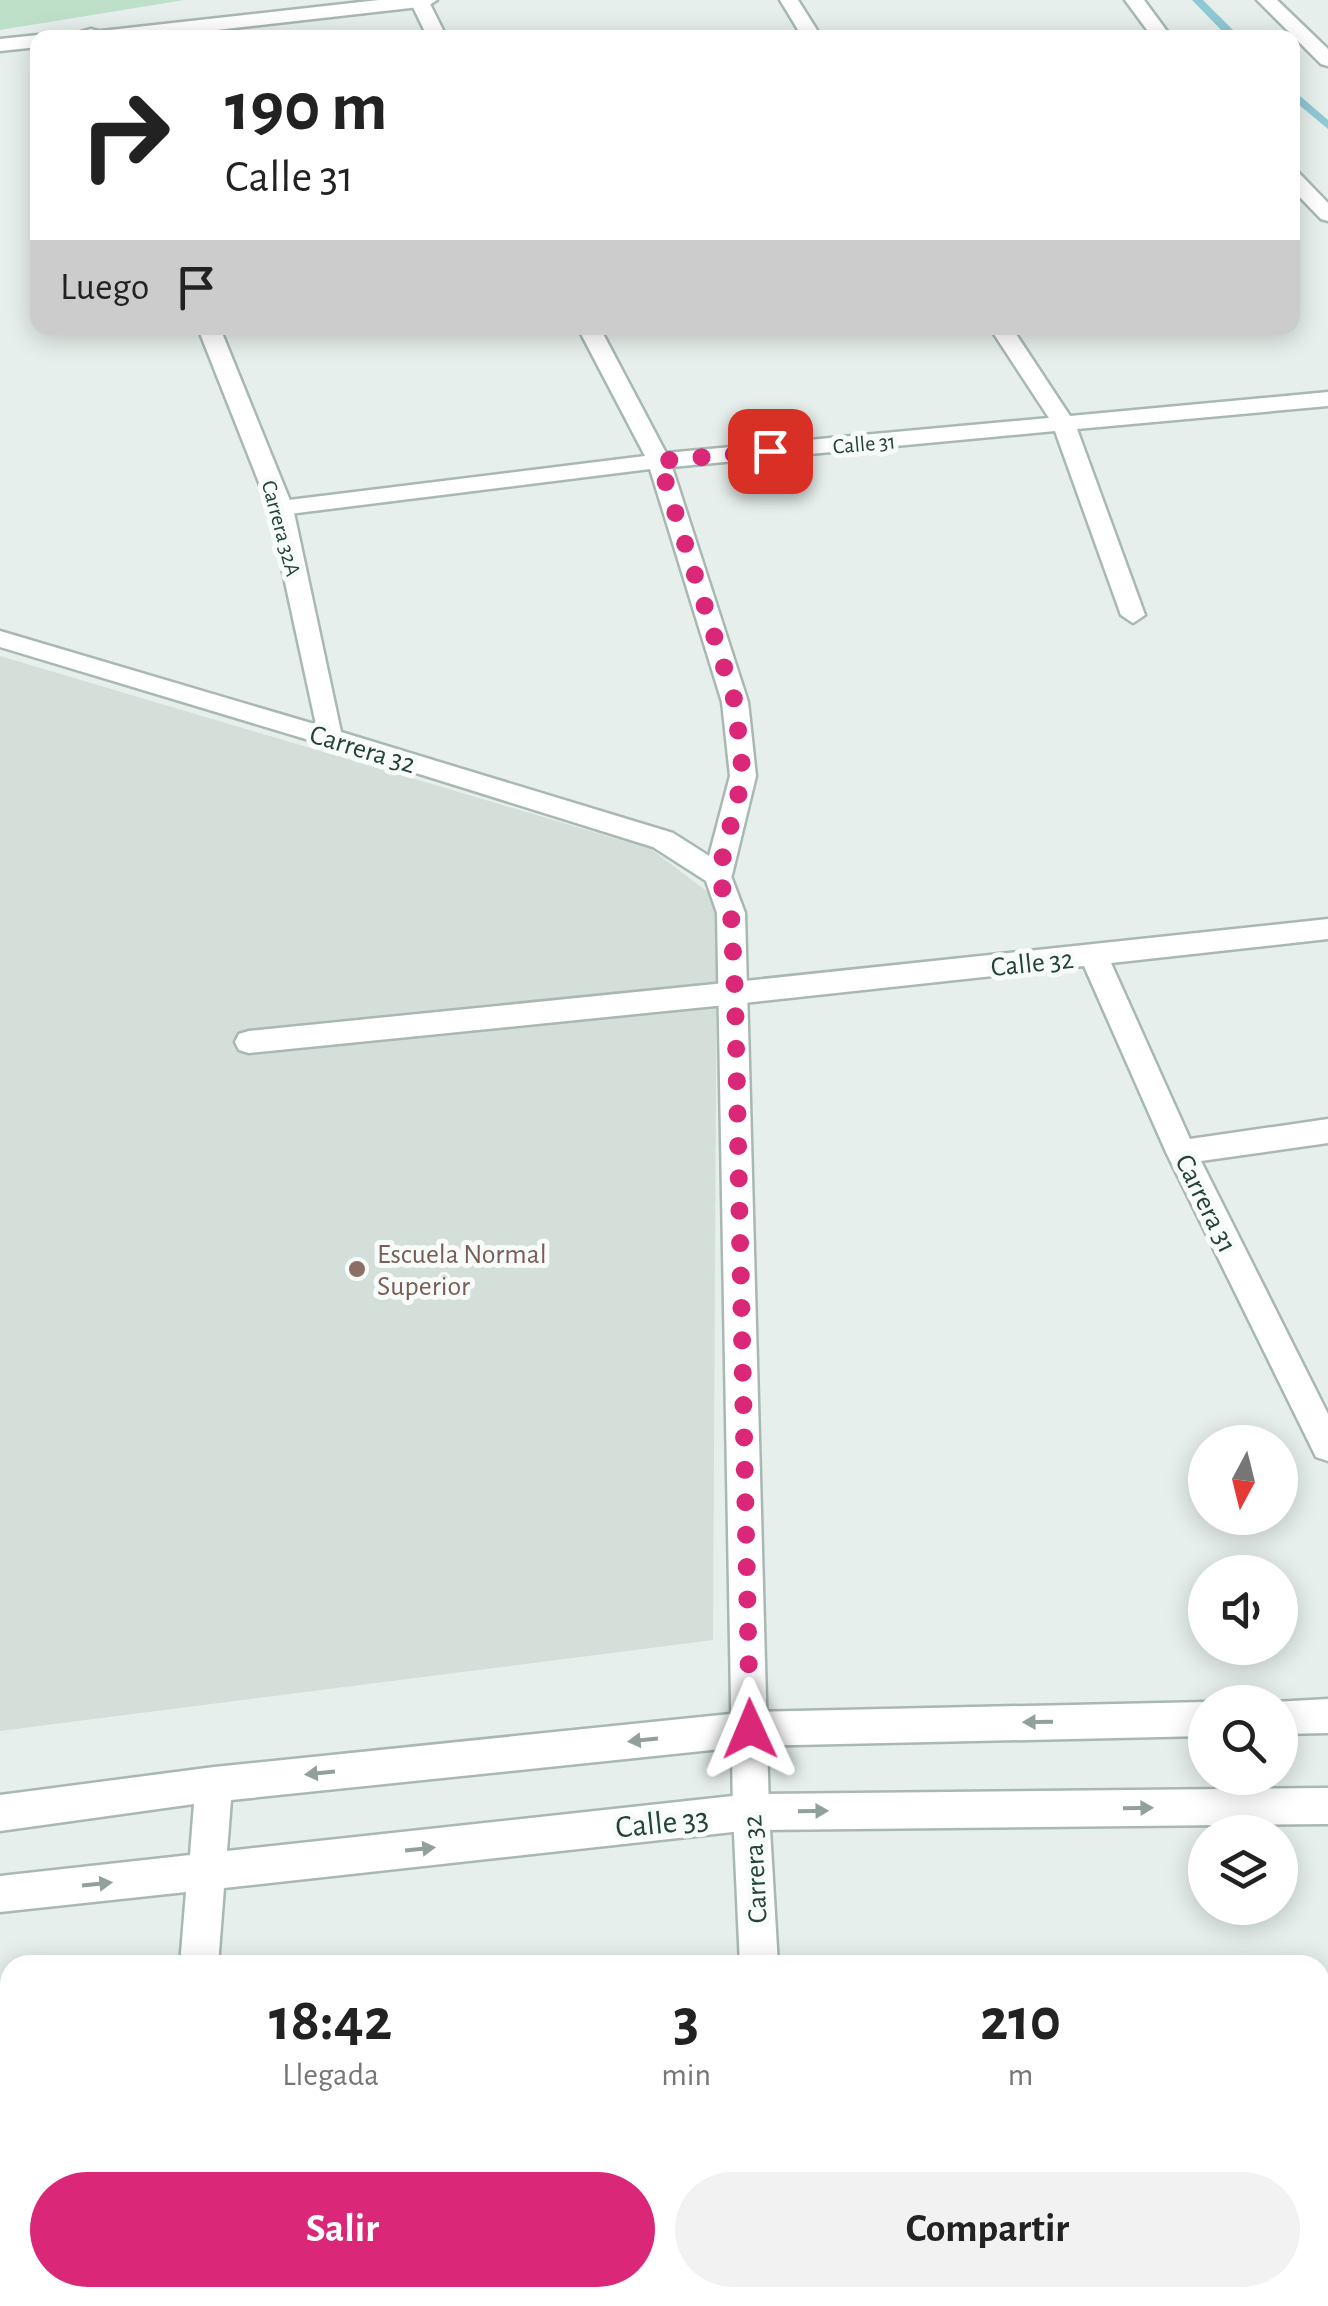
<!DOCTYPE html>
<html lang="es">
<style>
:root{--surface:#fff;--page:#f2f2f2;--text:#222;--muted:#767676;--accent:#db2777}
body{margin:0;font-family:"Alegreya Sans",sans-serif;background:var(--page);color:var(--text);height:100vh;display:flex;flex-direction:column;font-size:38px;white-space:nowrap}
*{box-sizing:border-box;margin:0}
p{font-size:32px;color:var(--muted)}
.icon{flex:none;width:55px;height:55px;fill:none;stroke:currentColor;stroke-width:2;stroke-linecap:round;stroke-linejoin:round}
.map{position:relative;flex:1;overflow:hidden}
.sheet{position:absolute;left:0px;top:1955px;width:1330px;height:352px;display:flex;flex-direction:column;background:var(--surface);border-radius:30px 30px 0 0;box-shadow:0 5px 25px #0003}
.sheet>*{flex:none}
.top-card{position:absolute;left:30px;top:30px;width:1270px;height:305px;border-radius:20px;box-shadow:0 5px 25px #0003;background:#fff;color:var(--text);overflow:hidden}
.needle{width:65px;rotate:187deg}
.tools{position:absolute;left:1188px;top:1425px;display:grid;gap:20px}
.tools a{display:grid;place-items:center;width:110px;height:110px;border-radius:50%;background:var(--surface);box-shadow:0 5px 25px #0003;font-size:50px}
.pin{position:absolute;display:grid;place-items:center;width:85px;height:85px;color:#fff;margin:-42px;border-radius:20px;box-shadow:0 5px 15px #0006}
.me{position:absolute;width:110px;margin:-55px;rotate:359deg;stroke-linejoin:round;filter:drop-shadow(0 0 8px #0008)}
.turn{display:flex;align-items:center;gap:35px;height:210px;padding:0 30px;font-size:45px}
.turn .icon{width:130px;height:130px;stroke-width:2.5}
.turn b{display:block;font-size:70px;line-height:85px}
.then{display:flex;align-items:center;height:95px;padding:0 30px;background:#0003;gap:20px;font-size:38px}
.eta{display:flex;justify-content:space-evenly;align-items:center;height:170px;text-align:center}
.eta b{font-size:60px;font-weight:700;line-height:70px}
.action{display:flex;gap:20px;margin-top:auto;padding:20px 30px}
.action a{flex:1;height:115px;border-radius:60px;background:var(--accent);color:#fff;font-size:40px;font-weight:700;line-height:115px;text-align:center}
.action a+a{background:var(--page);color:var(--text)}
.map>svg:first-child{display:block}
.built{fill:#d4dfda}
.green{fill:#bfe0c8}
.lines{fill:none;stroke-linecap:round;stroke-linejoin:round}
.stream{fill:#8ec9d4;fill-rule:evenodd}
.service-casing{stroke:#a8b8b2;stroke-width:5}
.minor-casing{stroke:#a8b8b2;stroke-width:5}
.tertiary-casing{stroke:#a8b8b2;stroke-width:5}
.service{fill:#fff;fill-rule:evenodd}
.minor{fill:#fff;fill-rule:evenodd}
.tertiary{fill:#fff;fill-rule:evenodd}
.oneway{fill:#92a09c}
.route{stroke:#db2777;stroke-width:18;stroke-dasharray:0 32.4}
.education-dot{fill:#8d6e63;stroke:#f7fbf9;stroke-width:4}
.labels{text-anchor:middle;stroke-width:10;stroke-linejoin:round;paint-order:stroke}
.far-street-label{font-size:22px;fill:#24423a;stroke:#f7fbf9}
.street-label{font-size:28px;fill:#24423a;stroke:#f7fbf9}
.education-label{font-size:28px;fill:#785e54;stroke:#f7fbf9;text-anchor:start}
.near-street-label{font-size:32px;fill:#24423a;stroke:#f7fbf9}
</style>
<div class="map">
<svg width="1328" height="2306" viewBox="0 0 1328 2306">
<rect width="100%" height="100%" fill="#e6efeb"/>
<polygon class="built" points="0,656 651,849 717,899 713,1640 0,1731"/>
<polygon class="green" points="0,0 184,0 0,30"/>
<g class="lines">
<g class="stream">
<polygon points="1192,0 1203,0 1241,38 1229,38"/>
<polygon points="1292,89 1328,120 1328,129 1292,99"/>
</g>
<defs>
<polygon id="service" points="735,982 745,986 749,993 745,1000 735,1004 249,1053 239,1050 235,1042 239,1034 249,1031"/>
<g id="minor">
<polygon points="780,0 798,0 822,38 803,38"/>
<polygon points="1125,0 1144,0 1172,38 1153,38"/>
<polygon points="1257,0 1277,0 1328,49 1328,66 1321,64"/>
<polygon points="410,1 428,0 447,38 428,38"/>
<polygon points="91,29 98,31 99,38 61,38"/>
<polygon points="38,35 45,38 38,38 38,47 0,51 0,39"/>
<polygon points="1292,171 1299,173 1328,203 1328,221 1321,219 1292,189"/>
<polygon points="578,328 600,328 666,453 1049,418 990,328 1012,328 1070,416 1328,392 1328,406 1077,429 1145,615 1133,623 1121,615 1055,431 672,467 748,702 756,776 732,875 728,882 708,882 704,875 730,776 722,702 650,469 281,515 269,508 281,501 645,456"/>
<polygon points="0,631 338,731 342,737 338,743 329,746 0,647"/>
<polygon points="1328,919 1328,939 1111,963 1190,1139 1328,1119 1328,1143 1201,1161 1328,1414 1328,1461 1316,1457 1166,1152 1084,966 735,1004 725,1000 721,993 725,986 735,982"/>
<polygon points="1328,1699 1328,1733 1280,1734 1280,1702 1274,1702"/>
<polygon points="1205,1702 1205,1736 750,1746 231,1800 227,1851 751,1794 1328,1788 1328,1824 751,1830 224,1888 218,1965 180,1965 186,1892 0,1912 0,1876 190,1855 194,1804 0,1831 0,1795 214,1767 750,1712"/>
<rect x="148" y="2298" width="42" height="8"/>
</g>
<g id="tertiary">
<polygon points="379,0 437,0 428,6 146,38 83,38 92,32"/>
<polygon points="198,328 220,328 293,508 341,732 673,833 728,868 745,913 769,1812 778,1965 740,1965 733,1812 717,913 706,881 653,847 320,743 269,508"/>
<polygon points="757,2298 799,2298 800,2306 758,2306"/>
</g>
</defs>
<use href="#service" class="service-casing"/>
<use href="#minor" class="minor-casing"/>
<use href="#tertiary" class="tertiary-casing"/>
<use href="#service" class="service"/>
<use href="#minor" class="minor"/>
<use href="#tertiary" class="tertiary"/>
</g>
<defs><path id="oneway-solid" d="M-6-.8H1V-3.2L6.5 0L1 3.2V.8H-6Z" transform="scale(2.5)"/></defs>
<g class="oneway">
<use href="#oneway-solid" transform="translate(1038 1722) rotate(179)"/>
<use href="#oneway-solid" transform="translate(643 1740) rotate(174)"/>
<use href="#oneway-solid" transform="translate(320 1773) rotate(174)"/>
<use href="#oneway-solid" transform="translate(1138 1808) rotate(-1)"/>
<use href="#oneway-solid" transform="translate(813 1811) rotate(-1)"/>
<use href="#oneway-solid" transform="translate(420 1849) rotate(-6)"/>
<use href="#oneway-solid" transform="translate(97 1884) rotate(-6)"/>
</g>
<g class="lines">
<polyline class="route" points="750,1729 735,993 731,913 718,876 743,776 735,702 659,461 770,451"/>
</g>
<circle class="education-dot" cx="357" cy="1269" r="10"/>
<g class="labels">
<g class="far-street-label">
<text transform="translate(864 443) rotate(-5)" y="8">Calle 31</text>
<text transform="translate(282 528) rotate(75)" y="8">Carrera 32A</text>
</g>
<g class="street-label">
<text transform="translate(363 748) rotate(17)" y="10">Carrera 32</text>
<text transform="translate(1032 962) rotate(-6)" y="10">Calle 32</text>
<text transform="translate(1207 1203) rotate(64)" y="10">Carrera 31</text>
<text transform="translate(754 1869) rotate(-93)" y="10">Carrera 32</text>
</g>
<g class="education-label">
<text x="377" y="1263">Escuela Normal<tspan x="377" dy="32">Superior</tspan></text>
</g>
<g class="near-street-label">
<text transform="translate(662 1822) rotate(-6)" y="11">Calle 33</text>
</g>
</g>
</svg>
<div class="tools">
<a><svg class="needle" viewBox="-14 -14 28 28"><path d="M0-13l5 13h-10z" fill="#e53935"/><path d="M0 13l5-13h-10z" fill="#767676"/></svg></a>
<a><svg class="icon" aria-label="sound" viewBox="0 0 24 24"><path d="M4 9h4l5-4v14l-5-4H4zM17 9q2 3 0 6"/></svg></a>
<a><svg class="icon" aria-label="search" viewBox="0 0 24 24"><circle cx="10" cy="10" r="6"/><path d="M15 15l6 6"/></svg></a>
<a><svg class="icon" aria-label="layers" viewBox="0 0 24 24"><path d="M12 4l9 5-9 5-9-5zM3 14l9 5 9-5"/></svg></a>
</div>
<div class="pin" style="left:770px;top:451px;background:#d93025"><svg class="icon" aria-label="arrive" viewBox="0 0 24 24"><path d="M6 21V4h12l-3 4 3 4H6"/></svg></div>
<svg class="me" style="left:750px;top:1729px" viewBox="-20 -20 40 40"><path d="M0-17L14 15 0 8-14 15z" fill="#db2777" stroke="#fff" stroke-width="4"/></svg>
<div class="top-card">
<div class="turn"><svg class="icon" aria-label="right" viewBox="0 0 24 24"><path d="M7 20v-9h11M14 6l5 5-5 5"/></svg><div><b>190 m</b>Calle 31</div></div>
<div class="then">Luego<svg class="icon" aria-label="arrive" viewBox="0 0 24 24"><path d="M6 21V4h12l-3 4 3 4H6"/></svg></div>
</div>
<section class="sheet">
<div class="eta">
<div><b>18:42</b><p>Llegada</p></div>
<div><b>3</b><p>min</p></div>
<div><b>210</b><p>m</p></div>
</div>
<div class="action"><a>Salir</a><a>Compartir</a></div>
</section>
</div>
